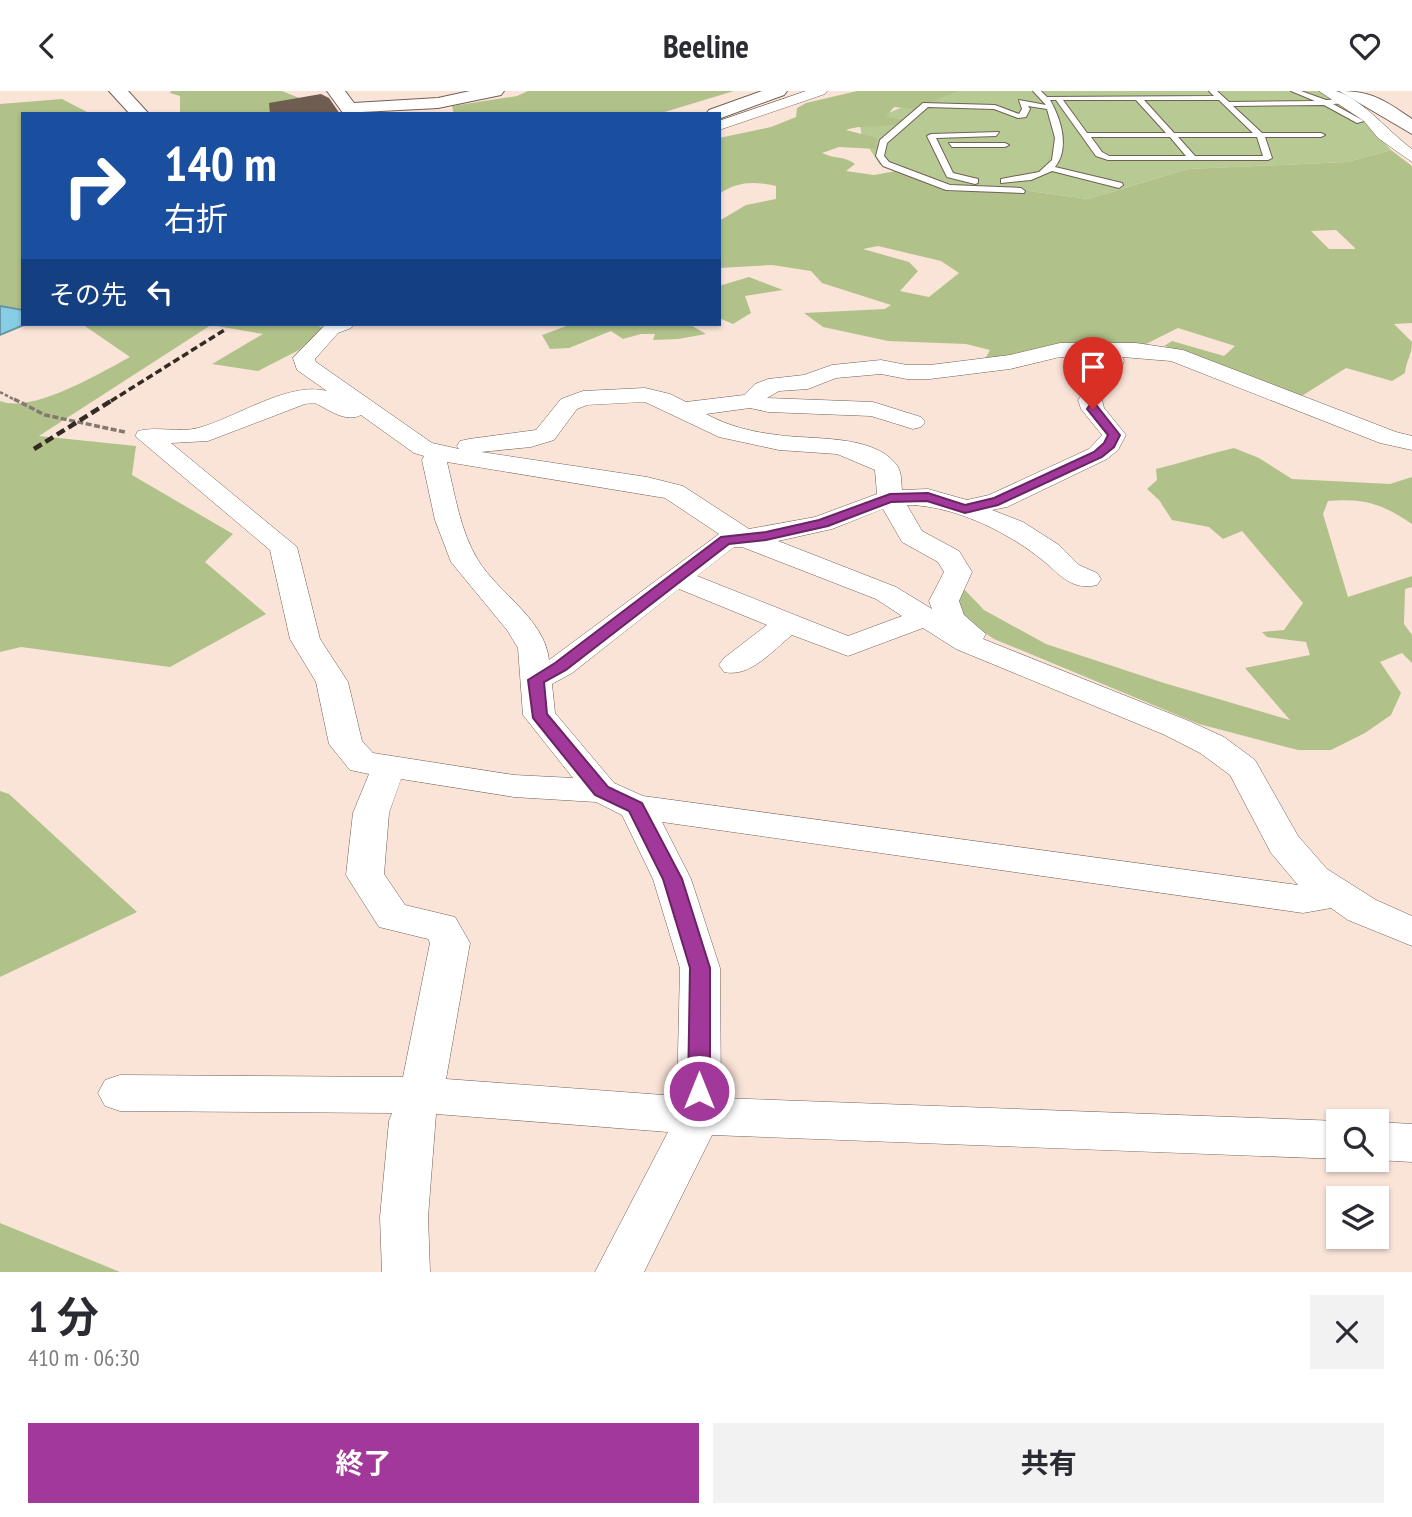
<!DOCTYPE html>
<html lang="ja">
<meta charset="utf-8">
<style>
:root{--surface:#fff;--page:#f2f2f3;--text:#2b2b33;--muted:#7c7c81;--accent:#a1389a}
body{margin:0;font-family:"PT Sans Narrow","Noto Sans JP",sans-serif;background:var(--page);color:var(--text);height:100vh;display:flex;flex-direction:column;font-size:26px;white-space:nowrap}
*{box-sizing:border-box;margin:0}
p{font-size:23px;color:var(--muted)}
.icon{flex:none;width:38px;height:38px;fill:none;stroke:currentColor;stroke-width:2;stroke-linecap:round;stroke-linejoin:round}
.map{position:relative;height:1181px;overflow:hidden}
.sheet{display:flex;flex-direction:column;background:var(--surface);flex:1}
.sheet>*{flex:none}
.hud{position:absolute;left:21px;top:21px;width:700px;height:214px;border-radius:0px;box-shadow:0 2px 5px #0004;background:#1a4fa0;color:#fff;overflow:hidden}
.fabs{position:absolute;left:1326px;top:1018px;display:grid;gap:14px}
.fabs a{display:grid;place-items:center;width:63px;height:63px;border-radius:0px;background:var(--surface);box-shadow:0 2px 5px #0004;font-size:35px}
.pin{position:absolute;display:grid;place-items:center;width:60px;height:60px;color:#fff;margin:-72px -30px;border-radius:50% 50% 50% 0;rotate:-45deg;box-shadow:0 0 7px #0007}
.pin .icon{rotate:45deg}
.me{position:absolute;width:77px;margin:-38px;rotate:0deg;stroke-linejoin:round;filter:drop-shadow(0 0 5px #0008)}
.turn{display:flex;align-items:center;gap:24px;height:147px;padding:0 28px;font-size:32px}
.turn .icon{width:91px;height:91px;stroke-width:2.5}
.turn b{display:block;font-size:49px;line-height:60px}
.then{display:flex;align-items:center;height:66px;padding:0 28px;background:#0003;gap:14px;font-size:26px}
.round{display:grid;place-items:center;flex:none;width:74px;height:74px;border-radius:0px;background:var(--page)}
.summary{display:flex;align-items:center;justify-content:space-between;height:119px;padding:0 28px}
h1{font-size:42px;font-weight:700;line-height:52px}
.action{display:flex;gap:14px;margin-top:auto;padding:14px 28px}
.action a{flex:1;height:80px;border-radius:0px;background:var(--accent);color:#fff;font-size:28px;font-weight:700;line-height:80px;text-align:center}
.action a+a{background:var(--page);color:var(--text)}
header{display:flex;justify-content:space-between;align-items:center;height:91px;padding:0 28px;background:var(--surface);font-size:32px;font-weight:700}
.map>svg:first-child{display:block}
.green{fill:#b8ca93}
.forest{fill:#b0c28a;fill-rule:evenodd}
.water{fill:#87cee5;stroke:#6696a4;stroke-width:2}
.building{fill:#6f5d52}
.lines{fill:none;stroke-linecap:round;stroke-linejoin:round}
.service-casing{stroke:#726055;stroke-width:2}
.minor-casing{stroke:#726055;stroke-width:1}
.tertiary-casing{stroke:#726055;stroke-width:2}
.motorway-casing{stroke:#726055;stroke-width:2}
.path-far1{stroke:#86786f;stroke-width:2.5;stroke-dasharray:3.5 2;stroke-linecap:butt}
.path{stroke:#86786f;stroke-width:3.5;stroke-dasharray:6 2.5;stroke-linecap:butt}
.service{fill:#fff;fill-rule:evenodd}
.minor{fill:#fff;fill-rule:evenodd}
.tertiary{fill:#fff;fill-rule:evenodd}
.motorway{fill:#fff;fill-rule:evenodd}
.rail-far1{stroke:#332a24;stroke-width:3.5;stroke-dasharray:7 3.5;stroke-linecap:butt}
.rail{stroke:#332a24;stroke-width:4.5;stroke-dasharray:9 4.5;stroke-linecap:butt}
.route{fill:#a1389a;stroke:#692464;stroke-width:2}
</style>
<header><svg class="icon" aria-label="back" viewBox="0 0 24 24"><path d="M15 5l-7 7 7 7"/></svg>Beeline<svg class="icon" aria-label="heart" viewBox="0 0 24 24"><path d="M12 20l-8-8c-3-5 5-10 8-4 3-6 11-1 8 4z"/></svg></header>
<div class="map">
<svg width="1412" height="1181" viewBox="0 0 1412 1181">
<rect width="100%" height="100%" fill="#fae4d8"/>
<polygon class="green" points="941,0 1318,0 1362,27 1391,59 1347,71 1188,78 1088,108 1029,100 951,101 880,74 862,46 860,34"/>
<g class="forest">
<polygon points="171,0 282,0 314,13 286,23 183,23 180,21 180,5 170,2"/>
<polygon points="528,0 734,0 658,23 454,23 452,15 517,5"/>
<path d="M857,0H958L914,18L894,16L886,26L907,29C890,39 866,32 846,39L877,47L876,58L839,56L822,62C834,68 845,65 855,73L846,80L874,84L896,80L951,101L1029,100L1088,108L1188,78L1347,71L1391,59L1412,75V232L1394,233L1412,251C1412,264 1406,270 1405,282L1392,290L1346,277L1297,308L1245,288L1190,262L1164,255L1172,250L1224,265L1235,255L1178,237L1146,253L984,270L990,259L966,253L888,250L823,236L804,222L885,218L891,214L822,192L811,180L772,174L719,177V130L746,114L776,108V95C754,90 738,90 719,103V47L771,36L796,26L797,17L806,12ZM1336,139L1355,157V158H1329L1311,140ZM878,155L941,170L959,182L929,206L900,200L918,180L909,171L863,158Z"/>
<polygon points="62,8 91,23 23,23 23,219 0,215 0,13"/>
<polygon points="749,186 783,199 745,205 751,222 733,233 719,227 719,195"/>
<path d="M82,233H314L323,237L299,259L258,280L212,273L263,243L211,234L39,345L136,355L132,384L233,443L205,471L266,523L170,576L21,556L0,561V310C32,323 100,282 130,266Z"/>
<polygon points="572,233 689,233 706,243 678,248 653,249 655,243 641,243 623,248 611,240 569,257 550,258 542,244"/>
<path d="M1234,357L1259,367L1292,388L1390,393L1412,386V433C1382,413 1365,407 1328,410L1323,423L1348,506L1412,485V496L1405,498L1404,533L1412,544V572L1402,562L1380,571L1401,602L1391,624L1365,642L1331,659H1298L1199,633L994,548L960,525L955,510L963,497L984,519L1046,553L1164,592L1290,629L1245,577L1310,564L1306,551L1267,546L1262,541L1284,539L1303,512L1242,440L1223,448L1209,436L1172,429L1159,409L1147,398L1157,389L1156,378C1182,372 1207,363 1234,357Z"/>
<polygon points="0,700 9,703 137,821 0,886"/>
<polygon points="0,1132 120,1181 0,1181"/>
</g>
<polygon class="water" points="0,215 23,219 23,233 26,233 0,244"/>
<polygon class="building" points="321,3 329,7 340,23 270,23 269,12"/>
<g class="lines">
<defs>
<g id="service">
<path d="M1033,0H1041L1047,6L1214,5L1209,0H1217L1229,11L1315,10L1291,0H1301L1326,9L1346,8V12L1333,13L1364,30L1357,32L1324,14L1233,15L1262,42H1321L1325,44L1321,46H1265L1272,67L1268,69H1108L1096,65L1056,9H1050C1061,28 1070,57 1055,76L1122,92L1123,94L1119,97L1052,80L1031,89L1001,92V88L1039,81L1052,69L1055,47L1047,18L1028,15L1030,18L1026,26L1018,27L994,18L928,16L887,52L884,65L889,71L950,94L1021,97L1025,100L1024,102L946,99L883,75L876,65L880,49L923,12L995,14L1019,23L1022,18L1019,9L1046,14ZM1063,9H1136L1166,42H1087ZM1144,9H1219L1253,42H1174ZM1091,46H1170L1186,65H1109L1102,61ZM1178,46H1257L1263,65H1195Z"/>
<polygon points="999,41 996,45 936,47 953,82 978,88 978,92 975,93 947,86 927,45 931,43"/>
<polygon points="949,52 1005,52 1009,54 1005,56 952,56"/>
</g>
<g id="minor">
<polygon points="806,0 827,0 825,3 719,39 719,30"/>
<path d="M1319,0C1324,0 1331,0 1336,0C1361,7 1390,42 1412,58V71L1378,47L1364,30Z"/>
<path d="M326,233H354L351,237L338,242L315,268L316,271L432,352L459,358L457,355L460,350L469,348L536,339L561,308L583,300L645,297L670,303L686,311L744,304L755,293L768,288L804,284L832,274L881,269L907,274H930L1010,264L1060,252H1136L1183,259L1396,341L1412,345V359L1380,352L1171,270L1122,266L1124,270L1118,286L1102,309L1104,317L1126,344L1118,359L1107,368L1007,416L992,419L1023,431L1059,454L1079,474L1097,482L1101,488L1097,494C1069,501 1057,479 1037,465C1027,457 1016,450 1005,444C977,428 940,414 907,414L922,440L959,460L972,481L959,510L964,524L986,543L983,548L1189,630L1224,646L1255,669L1298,745L1327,778L1376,809L1412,825V855L1348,829L1331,817L1303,822L662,731L691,788L720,877L721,1007L1339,1030L1342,1031H1339V1068L712,1044L644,1181H595L668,1041L436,1023L428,1126L430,1181H382L380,1126L389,1030L392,1022L120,1020L105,1015L98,1002L105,989L120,984L403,986L430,852L428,848L379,836L346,784L353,722L369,683L350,679L329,653L316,591L290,548L270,459L135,345L138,340C158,335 179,342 198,337C236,327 288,290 327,300L297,279L293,267ZM1060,266H1100L1102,270L1096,285L1078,309L1081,318L1102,344L1089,358L989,404L967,409L928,398L902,399C901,390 902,380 896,373C872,343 812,349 778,344C752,341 728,335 706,323L750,317L768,321L871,325L913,338L921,336L925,331L921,326L873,311L767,307L779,300L808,298L836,287L881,283L907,288H930L1010,278ZM645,311L719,346L779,359L837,363L875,379L877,403L815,426L749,438L683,395L647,386L481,361L531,356L554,349L577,318L587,314ZM315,312C329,319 346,332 361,324L414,362L424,365L422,369L435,429L451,471L507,539L518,557L523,624L573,687L514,684L373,662L362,650L348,591L320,548L297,456L171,352L208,350L305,313ZM447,371L665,407L719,443L549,569C545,528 498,502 478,469C460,440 455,403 447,371ZM883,418L902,451L938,471L944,481L929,510L932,518L896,496L778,450L832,438ZM734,456H742L876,508L902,525L848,545L697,485ZM679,498L767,534L724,567L719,574L724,581C750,587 772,560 792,544L848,565L923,537L956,558L1165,644L1200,662L1230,684L1271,762L1298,794L643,705L614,692L555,622L552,593L572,582ZM401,688L514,706L596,711L622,724L653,788L680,877L677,1005L446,988L470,852L455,826L405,814L384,783L389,722Z"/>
<polygon points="1377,1031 1412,1033 1412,1071 1377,1069"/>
</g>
<polygon id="tertiary" points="327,0 345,0 354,12 438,7 470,0 504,0 501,4 438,17 343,22"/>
<g id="motorway">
<polygon points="109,0 128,0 149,23 130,23"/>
<polygon points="762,0 787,0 784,4 721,27 719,27 719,23 706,23 709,19"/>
<path d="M1339,0C1372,0 1386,10 1412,28V43Z"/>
</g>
</defs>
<use href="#service" class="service-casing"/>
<use href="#minor" class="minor-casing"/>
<use href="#tertiary" class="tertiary-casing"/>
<use href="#motorway" class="motorway-casing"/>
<polyline class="path-far1" points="0,301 17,310"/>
<polyline class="path" points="14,308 45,324 125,341"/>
<use href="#service" class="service"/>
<use href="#minor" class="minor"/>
<use href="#tertiary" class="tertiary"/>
<use href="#motorway" class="motorway"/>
<polyline class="rail-far1" points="111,310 226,238"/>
<polyline class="rail" points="34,358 114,308"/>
</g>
<polygon class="route" points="1089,315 1097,315 1120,344 1114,356 1102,366 998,414 965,422 927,410 891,411 828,435 766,449 729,453 566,579 544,591 547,623 608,696 642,712 682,788 710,877 710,1000 707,1007 699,1009 692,1007 688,1000 690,877 663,788 629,720 595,704 533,627 528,589 555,572 721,446 766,441 819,429 890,403 928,402 965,414 994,407 1094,361 1104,352 1108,344 1087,318"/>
</svg>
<div class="fabs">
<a><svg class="icon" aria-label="search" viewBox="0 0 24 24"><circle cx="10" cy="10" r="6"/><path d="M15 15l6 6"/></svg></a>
<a><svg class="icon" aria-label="layers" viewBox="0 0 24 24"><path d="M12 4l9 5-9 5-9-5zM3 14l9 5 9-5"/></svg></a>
</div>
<div class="pin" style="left:1093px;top:318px;background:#d93025"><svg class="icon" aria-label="arrive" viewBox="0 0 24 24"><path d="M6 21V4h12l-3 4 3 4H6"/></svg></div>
<svg class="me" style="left:699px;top:1000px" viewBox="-20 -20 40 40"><circle r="17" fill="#a1389a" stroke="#fff" stroke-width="3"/><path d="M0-11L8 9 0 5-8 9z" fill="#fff"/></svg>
<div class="hud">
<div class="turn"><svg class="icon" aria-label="right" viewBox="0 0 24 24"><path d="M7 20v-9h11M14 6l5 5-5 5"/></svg><div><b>140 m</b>右折</div></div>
<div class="then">その先<svg class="icon" aria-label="left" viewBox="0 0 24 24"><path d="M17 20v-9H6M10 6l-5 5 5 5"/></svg></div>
</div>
</div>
<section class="sheet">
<div class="summary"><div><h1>1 分</h1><p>410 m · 06:30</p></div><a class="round"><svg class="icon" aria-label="close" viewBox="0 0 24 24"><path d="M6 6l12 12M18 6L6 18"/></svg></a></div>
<div class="action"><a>終了</a><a>共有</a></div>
</section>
